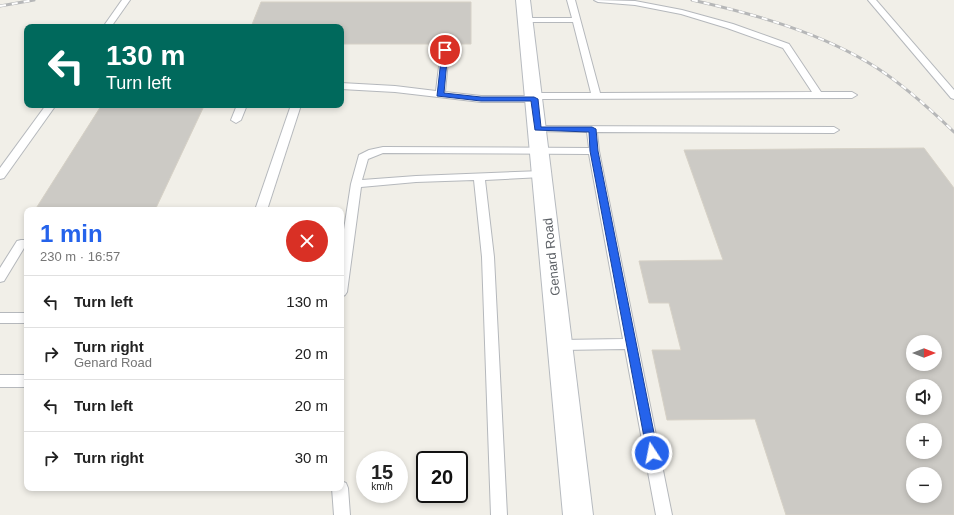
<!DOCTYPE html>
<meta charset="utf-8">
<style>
:root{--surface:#fff;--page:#f2f2f2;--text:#222;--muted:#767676;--line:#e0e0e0;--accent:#2563eb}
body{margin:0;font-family:Helvetica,sans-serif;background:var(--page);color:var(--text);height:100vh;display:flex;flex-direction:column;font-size:15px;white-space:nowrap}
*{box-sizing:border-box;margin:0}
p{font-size:13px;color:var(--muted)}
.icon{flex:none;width:22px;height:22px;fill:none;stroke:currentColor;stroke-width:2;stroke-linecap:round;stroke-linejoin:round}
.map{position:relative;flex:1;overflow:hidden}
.sheet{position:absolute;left:24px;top:207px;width:320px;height:284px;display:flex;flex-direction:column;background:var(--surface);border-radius:8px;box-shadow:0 2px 6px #0003}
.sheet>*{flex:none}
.banner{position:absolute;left:24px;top:24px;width:320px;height:84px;border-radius:8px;box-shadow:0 2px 6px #0003;background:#00695c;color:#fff;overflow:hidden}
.needle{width:26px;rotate:90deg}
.controls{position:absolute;left:906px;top:335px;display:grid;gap:8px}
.controls a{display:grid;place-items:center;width:36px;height:36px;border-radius:50%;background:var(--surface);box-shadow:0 2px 6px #0003;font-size:20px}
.speed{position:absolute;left:356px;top:451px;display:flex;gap:8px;font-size:20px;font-weight:700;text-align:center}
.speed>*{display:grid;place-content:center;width:52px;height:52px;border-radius:50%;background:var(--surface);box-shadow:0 2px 6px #0003;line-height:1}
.speed small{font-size:10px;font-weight:400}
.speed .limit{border:2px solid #111;border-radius:6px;background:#fff;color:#111}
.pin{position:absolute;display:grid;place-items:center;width:34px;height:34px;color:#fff;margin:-17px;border:2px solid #fff;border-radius:50%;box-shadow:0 1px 4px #0007}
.me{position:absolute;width:44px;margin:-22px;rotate:349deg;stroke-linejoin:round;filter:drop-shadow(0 0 3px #0008)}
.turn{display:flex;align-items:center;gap:14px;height:84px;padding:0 16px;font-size:18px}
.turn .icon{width:52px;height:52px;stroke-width:2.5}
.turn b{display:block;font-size:28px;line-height:34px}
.round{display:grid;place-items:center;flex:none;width:42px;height:42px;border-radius:21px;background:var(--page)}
.headline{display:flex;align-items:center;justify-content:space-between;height:68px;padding:0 16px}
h1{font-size:24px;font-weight:600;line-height:30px;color:var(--accent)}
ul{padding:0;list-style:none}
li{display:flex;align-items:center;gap:12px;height:52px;padding:0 16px;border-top:1px solid var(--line)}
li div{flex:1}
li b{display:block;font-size:15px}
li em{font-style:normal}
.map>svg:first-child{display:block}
.building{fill:#cccac5;stroke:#d6d1c6;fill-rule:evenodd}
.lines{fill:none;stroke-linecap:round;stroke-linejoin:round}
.lane-casing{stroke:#b5b8bc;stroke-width:2}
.secondary-casing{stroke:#b6babf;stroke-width:2}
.lane{fill:#fff;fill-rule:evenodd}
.secondary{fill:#fff;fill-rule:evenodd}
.rail-casing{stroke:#b6b7b8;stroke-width:3}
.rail{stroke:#fff;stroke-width:2;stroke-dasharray:6;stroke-linecap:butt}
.route{fill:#2563eb;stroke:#184099}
.labels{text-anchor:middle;stroke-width:3;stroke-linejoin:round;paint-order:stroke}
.street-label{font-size:13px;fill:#5f6368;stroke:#fff}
</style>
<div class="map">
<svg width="954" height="515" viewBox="0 0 954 515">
<rect width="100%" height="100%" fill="#f1efe8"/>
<g class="building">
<polygon points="261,2 471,2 471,44 341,44 341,27 251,27"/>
<polygon points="101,106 204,106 155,210 35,210"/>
<path d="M924,148L954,188V515H786L755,419L667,420L652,350H681L669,303H649L639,261L723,260L684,150ZM913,342H935V364H913ZM913,386H935V408H913ZM913,430H935V452H913ZM913,474H935V496H913Z"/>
</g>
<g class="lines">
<defs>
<g id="lane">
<polygon points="122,0 130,0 111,27 103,27"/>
<polygon points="567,0 575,0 600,93 812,92 783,48 727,28 681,14 635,5 598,2 594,0 635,1 682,10 733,24 789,44 821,92 852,92 857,95 852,98 539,99 534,102 481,102 395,92 341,89 341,83 395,86 436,91 441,50 445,47 449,50 445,92 481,96 529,96 534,93 591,93 573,22 525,22 521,20 525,18 572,18"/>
<polygon points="868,0 876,0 954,90 954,99 951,98"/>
<polygon points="46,105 56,105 4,178 0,179 0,168"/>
<polygon points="237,105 247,105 241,120 236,123 231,120"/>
<polygon points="291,105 301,105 267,210 255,210"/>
<polygon points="537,126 834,127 839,130 834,133 597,132 599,151 672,515 656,515 625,349 561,350 556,349 554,345 556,341 561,340 623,339 589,154 383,153 368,159 362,180 416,176 542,171 547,174 542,177 485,180 494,257 507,515 491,515 482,257 474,180 416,182 361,187 347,292 345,295 341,297 341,249 351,184 359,155 369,150 383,147 589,148 587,132 534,131 532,129 534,127"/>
<polygon points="21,240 27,240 27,248 24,248 4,281 0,282 0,268 17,241"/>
<rect x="0" y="313" width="27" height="10"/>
<rect x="0" y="375" width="27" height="12"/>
<polygon points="341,481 346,483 348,488 350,515 334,515 332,488 341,488"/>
</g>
<polygon id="secondary" points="516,0 530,0 593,515 563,515"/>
</defs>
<use href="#lane" class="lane-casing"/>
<use href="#secondary" class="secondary-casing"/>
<use href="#lane" class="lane"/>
<use href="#secondary" class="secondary"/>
<defs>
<g id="rail">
<path d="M692,0C755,14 822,33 877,68C905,86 930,109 954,132"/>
<polyline points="0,6 34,0"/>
</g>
</defs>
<use href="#rail" class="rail-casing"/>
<use href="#rail" class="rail"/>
</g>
<polygon class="route" points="445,48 448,50 444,93 481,97 534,97 538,99 541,127 592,127 596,129 598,151 658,453 656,456 652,458 648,456 647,453 590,151 589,132 535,130 531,101 481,101 437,96 442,50"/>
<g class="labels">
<g class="street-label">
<text transform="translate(551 257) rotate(-96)" y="5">Genard Road</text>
</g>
</g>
</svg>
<div class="controls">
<a><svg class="needle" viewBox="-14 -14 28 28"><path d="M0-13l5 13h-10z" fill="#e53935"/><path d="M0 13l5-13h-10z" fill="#767676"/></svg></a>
<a><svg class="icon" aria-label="sound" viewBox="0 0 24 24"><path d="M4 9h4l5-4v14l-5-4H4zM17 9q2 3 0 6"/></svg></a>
<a>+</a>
<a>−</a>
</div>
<div class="speed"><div>15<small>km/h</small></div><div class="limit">20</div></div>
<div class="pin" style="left:445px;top:50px;background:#d93025"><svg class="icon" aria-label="arrive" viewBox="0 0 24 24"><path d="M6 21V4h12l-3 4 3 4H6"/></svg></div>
<svg class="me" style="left:652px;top:453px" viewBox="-20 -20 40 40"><circle r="17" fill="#2563eb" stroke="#fff" stroke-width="3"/><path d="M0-11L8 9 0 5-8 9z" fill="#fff"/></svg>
<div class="banner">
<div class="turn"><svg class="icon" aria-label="left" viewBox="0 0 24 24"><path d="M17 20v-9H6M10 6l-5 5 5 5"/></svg><div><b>130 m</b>Turn left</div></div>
</div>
<section class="sheet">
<div class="headline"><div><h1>1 min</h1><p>230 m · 16:57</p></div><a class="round" style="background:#d93025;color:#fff"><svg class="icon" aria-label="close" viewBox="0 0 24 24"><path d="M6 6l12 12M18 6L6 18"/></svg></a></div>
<ul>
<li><svg class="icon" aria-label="left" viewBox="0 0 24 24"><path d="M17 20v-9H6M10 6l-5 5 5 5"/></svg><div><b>Turn left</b></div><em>130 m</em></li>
<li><svg class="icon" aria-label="right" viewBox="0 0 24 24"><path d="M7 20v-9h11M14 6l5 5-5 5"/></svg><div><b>Turn right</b><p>Genard Road</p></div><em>20 m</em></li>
<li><svg class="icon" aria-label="left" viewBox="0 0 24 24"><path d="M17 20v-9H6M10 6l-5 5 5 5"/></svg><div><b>Turn left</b></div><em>20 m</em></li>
<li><svg class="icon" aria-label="right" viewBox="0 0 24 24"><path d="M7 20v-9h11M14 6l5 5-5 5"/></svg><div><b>Turn right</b></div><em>30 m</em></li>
</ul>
</section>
</div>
